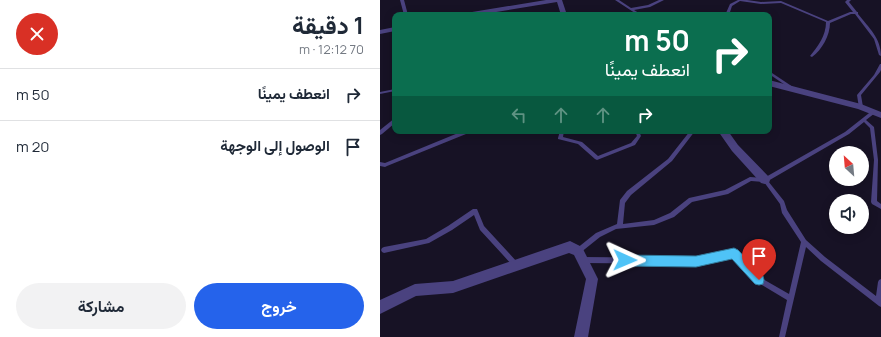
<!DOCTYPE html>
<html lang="ar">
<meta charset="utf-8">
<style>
:root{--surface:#fff;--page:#f2f2f3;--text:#1f2937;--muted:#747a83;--line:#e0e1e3;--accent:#2563eb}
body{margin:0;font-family:Manrope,Vazirmatn,sans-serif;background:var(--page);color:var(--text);direction:rtl;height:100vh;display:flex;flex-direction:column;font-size:15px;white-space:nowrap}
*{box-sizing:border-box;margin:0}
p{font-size:13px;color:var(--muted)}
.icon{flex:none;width:22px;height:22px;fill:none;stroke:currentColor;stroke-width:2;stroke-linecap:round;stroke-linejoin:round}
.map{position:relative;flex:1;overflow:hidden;direction:ltr}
.panel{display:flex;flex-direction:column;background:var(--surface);width:380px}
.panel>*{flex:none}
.guide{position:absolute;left:12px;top:12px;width:380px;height:122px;border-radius:8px;box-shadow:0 2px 10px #0003;direction:rtl;background:#0b6e4f;color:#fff;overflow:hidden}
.needle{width:26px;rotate:334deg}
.buttons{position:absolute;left:449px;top:146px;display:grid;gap:8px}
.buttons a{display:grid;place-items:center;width:40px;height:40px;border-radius:50%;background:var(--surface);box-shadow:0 2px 10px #0003;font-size:20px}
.pin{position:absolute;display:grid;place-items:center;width:34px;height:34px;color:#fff;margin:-41px -17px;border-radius:50% 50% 50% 0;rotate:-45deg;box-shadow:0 0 4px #0007}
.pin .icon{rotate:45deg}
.me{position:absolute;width:44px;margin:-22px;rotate:91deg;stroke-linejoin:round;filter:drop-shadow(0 0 3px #0008)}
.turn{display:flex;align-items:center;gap:14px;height:84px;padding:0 16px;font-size:18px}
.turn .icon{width:52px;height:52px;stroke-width:2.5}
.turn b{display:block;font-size:28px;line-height:34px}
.lanes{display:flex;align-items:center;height:38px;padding:0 16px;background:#0003;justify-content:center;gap:20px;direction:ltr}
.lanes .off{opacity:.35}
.round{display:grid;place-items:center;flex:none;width:42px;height:42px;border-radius:21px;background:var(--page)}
.overview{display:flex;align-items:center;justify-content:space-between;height:68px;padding:0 16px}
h1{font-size:24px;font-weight:700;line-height:30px}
.button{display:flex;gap:8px;margin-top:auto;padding:8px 16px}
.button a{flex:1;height:46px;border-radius:24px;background:var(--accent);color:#fff;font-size:16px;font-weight:700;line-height:46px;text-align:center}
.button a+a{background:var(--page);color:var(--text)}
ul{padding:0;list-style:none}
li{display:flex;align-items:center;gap:12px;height:52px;padding:0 16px;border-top:1px solid var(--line)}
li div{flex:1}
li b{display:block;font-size:15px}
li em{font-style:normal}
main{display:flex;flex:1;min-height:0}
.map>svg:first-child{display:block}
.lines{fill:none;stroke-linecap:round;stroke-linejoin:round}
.lane{fill:#4a427f;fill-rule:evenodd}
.street{fill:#4a427f;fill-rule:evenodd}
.route{fill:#4fc3f7;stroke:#337fa1}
</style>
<main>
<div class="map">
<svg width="501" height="337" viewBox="0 0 501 337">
<rect width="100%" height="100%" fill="#171225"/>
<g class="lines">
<g class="lane">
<polygon points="20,0 24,0 28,15 24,15"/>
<polygon points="235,0 239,0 251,8 268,5 279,0 284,0 270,7 254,10 262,15 258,15"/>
<path d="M358,0H367L381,2L401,1L448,21L470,12H473L465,2L467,0H471L469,2L477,12H478V14C489,28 501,38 501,56L499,55L494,39L475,14H471L450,23C450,35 442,50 432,57L430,56C438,46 446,36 446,22L401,3L381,4L360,1L352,6L349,15H337L346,13L350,4Z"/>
<polygon points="500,64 501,64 501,70 500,72 481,95 483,107 483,108 479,108 477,95 494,75"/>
<polygon points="389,71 413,87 413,89 411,89 389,74"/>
<polygon points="15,89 15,91 0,94 0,92"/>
<polygon points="493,110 495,112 495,113 486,120 494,127 498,160 497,201 501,204 501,209 492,204 491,202 494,160 490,128 484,122 469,134 388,181 404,201 407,210 426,240 445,257 496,296 498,282 499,280 501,279 501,307 499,306 441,261 426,247 405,337 399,337 407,300 377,282 353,256 316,264 202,263 200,262 199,260 200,258 202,257 316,258 354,250 356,251 381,278 409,294 421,242 402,213 400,204 384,182 371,181 348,194 312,202 294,217 274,225 236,229 220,237 200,253 198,254 196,253 195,251 196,249 216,233 237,224 240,200 247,191 288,159 310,131 315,131 292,161 251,195 245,203 243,224 274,220 290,213 309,198 345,190 370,177 384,178 465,132"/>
<polygon points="15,118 15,123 2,134 0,135 0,130"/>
<polygon points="83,131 88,131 86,134 7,166 5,167 0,166 0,162 5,163"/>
<polygon points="180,131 184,131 183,137 202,142 218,156 251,143 257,136 255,131 259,131 261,136 255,145 217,160 215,159 198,144 178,139 178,138"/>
<polygon points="93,209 97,209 104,226 138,263 139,265 138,267 136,268 134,267 100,230 94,215 72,230 49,243 4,253 2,252 1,250 2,248 4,247 46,239 68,226"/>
</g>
<g class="street">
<polygon points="166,0 182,0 187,15 181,15 177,2 98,15 83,15 86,13"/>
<polygon points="15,27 15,31 0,34 0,30"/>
<polygon points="389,80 481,104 501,112 501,118 478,109 389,86"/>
<polygon points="338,131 348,131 358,145 389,177 390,180 389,183 385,184 381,183 352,151"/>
<polygon points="190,241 202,247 218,279 208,337 194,337 206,279 194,255 189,253 73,293 36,296 0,314 0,300 35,284 73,281"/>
</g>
</g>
<polygon class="route" points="354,248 358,250 383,276 384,280 383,284 379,285 375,284 352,259 316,267 245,266 241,264 239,260 241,257 245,255 316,256"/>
</svg>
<div class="buttons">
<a><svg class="needle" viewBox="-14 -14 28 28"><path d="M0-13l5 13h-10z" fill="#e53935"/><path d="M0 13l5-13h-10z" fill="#747a83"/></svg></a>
<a><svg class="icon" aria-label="sound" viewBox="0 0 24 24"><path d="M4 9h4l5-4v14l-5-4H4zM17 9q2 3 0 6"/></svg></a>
</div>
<div class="pin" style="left:379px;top:280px;background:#d93025"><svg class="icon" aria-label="arrive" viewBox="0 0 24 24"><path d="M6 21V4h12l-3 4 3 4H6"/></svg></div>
<svg class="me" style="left:245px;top:260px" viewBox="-20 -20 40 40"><path d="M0-17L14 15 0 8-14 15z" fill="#4fc3f7" stroke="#fff" stroke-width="4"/></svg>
<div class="guide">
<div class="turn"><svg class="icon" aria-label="right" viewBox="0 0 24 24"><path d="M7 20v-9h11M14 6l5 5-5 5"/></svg><div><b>50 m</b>انعطف يمينًا</div></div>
<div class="lanes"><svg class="icon off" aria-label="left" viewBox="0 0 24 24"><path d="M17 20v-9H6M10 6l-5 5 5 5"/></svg><svg class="icon off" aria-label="ahead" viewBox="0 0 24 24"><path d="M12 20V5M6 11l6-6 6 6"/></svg><svg class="icon off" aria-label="ahead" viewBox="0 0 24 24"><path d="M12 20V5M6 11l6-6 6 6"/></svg><svg class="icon" aria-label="right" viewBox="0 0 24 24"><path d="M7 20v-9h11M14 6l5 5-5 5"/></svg></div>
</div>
</div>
<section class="panel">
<div class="overview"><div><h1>1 دقيقة</h1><p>70 m · 12:12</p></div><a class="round" style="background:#d93025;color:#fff"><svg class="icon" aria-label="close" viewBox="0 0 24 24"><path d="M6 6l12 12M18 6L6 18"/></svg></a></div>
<ul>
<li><svg class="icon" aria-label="right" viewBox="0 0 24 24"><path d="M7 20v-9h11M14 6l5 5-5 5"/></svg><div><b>انعطف يمينًا</b></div><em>50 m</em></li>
<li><svg class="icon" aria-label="arrive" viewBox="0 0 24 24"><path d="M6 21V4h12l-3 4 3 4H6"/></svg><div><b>الوصول إلى الوجهة</b></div><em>20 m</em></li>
</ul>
<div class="button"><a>خروج</a><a>مشاركة</a></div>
</section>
</main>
